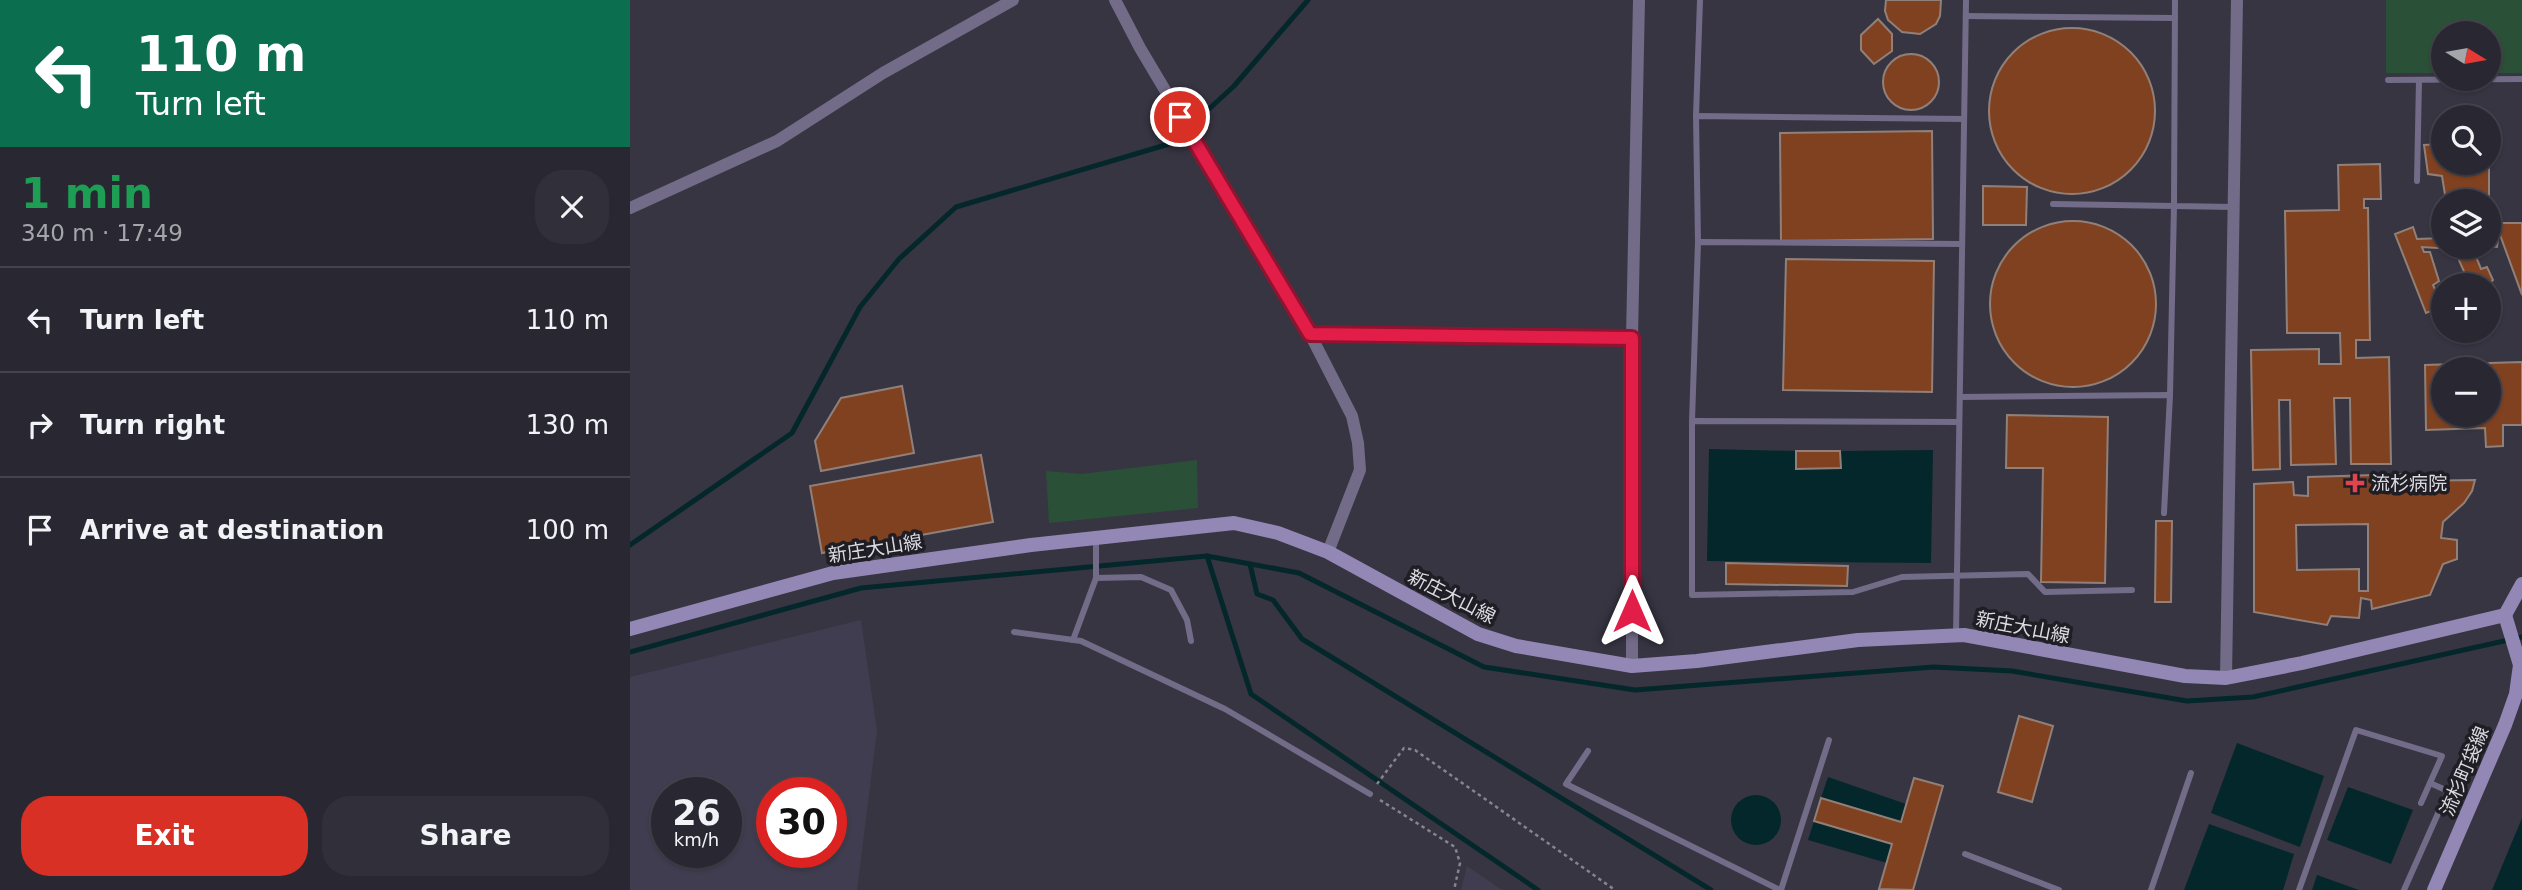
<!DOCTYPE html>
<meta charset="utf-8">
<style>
:root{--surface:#292832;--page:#31303a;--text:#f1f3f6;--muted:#a5a6ac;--line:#45444d;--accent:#d93025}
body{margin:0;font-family:"DejaVu Sans","Noto Sans JP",sans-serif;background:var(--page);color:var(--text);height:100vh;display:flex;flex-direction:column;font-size:26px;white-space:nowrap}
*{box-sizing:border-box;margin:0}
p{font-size:23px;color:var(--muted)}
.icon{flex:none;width:38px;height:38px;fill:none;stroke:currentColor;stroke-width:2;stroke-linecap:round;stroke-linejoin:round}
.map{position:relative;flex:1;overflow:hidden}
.panel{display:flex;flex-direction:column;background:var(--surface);width:630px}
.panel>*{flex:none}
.hud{background:#0b6e4f;color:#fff;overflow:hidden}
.needle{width:46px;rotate:101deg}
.fabs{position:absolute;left:1801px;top:21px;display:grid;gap:14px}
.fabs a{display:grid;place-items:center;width:70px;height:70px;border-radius:50%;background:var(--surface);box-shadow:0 2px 5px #0004,0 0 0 2px var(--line);font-size:35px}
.speed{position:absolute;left:21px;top:777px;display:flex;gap:14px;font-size:35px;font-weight:700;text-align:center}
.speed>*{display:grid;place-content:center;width:91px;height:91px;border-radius:50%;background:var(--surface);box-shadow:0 2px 5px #0004,0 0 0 2px var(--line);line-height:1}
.speed small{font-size:18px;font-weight:400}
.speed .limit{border:10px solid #d22;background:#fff;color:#111}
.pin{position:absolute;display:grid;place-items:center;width:60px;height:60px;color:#fff;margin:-30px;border:4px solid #fff;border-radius:50%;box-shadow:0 2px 7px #0007}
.me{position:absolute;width:77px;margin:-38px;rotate:0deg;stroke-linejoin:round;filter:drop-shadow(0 0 5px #0008)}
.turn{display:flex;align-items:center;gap:24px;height:147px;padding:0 21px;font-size:32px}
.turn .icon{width:91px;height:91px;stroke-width:2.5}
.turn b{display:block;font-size:49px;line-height:60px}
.round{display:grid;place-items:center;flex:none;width:74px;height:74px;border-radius:28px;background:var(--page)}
.summary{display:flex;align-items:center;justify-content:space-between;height:119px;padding:0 21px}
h1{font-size:42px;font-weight:700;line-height:52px;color:#1e9e55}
.cta{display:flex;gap:14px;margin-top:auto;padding:14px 21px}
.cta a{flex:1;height:80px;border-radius:28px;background:var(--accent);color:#fff;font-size:28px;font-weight:700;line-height:80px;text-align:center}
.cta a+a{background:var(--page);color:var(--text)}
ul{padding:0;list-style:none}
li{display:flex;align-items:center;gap:21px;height:105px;padding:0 21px;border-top:2px solid var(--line)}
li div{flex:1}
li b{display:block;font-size:26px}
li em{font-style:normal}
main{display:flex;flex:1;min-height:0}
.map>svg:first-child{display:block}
.built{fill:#413d50;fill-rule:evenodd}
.green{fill:#2a5137}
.water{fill:#04272b}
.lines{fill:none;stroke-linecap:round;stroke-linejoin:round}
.stream{stroke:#04272b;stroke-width:5}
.building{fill:#804120;stroke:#908079;stroke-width:2;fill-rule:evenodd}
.path{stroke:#86848f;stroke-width:2.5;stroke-dasharray:3.5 3.5;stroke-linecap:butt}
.lane{stroke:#726c88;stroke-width:6}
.street{stroke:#726c88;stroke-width:12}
.secondary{stroke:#9388b5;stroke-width:14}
.route-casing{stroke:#92132f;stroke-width:18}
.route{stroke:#e11d48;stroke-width:12}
.health-dot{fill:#e0444e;stroke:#1f1e24;stroke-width:2.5}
.labels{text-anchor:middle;stroke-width:7;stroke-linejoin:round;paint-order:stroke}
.poi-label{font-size:19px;fill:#dbd9e1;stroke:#1f1e24;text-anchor:start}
.street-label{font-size:19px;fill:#dbd9e1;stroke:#1f1e24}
</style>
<main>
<section class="panel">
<div class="hud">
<div class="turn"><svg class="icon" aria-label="left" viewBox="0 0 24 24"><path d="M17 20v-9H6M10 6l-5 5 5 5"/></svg><div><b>110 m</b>Turn left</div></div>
</div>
<div class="summary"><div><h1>1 min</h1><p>340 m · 17:49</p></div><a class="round"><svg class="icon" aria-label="close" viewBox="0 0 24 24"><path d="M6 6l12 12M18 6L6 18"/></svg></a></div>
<ul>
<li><svg class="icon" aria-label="left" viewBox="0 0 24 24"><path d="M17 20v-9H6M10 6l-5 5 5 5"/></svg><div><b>Turn left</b></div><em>110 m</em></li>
<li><svg class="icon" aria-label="right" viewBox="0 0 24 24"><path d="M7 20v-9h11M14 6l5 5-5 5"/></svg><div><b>Turn right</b></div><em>130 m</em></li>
<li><svg class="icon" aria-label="arrive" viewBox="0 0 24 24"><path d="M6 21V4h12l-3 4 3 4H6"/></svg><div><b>Arrive at destination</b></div><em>100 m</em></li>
</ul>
<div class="cta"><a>Exit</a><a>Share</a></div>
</section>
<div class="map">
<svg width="1892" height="890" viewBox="0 0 1892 890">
<rect width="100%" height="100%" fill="#373542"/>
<g class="built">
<path d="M231,620L247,731L227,890H0V677ZM37,793H96V852H37ZM142,793H201V852H142Z"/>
<polygon points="837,866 872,890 831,890"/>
</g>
<g class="green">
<polygon points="1756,0 1892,0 1892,73 1859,73 1858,33 1813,33 1813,73 1756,73"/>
<polygon points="567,460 568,508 419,523 416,471 452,474"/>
</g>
<g class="water">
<polygon points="1079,449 1166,451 1167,469 1210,468 1210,451 1303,450 1301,563 1077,561"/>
<polygon points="1607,743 1694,776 1670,847 1581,813"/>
<polygon points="1198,777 1276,804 1271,822 1191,798"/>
<polygon points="1718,787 1783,810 1761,864 1697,840"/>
<circle cx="1126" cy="820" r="25"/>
<polygon points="1892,818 1892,890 1862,890"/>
<polygon points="1184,821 1262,844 1257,863 1178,840"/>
<polygon points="1579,824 1664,854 1653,890 1554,890"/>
<polygon points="1687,875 1729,890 1682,890"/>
</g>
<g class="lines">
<g class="stream">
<polyline points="567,120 604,86 678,0"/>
<polyline points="0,545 162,433 230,307 269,259 326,207 539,144 547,138"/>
<polyline points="577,556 621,694 908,890"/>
<polyline points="620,564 627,594 643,600 672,639 1081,890"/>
<polyline points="0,652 231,588 577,556 669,573 854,667 1005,690 1304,667 1382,671 1557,701 1623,697 1892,637"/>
</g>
</g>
<g class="building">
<polygon points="1256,0 1311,0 1310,16 1306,24 1290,34 1272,32 1258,20 1255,11"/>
<polygon points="1248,19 1262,34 1262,51 1244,64 1231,50 1231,35"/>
<circle cx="1442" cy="111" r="83"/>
<circle cx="1281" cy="82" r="28"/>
<polygon points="1302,131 1303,239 1151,241 1150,133"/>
<polygon points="1859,142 1859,210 1858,201 1816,201 1812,176 1798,174 1794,145 1813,144 1813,163 1858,163"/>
<polygon points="1750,164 1751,199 1734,199 1734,208 1738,208 1740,340 1726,340 1726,358 1759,357 1761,464 1721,464 1720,398 1704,398 1706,464 1661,465 1660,400 1649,400 1650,469 1623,470 1621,350 1689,349 1689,364 1711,364 1710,333 1657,333 1655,211 1709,210 1708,165"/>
<polygon points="1353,186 1397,187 1396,225 1353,225"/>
<circle cx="1443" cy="304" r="83"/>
<polygon points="1858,223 1892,223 1892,295 1869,232 1867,247 1858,246"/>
<polygon points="1783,227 1787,239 1813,238 1813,247 1842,247 1851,269 1857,267 1863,280 1858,285 1840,285 1824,249 1792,247 1794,252 1800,252 1809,281 1803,285 1813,306 1796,313 1765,234"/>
<polygon points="1156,259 1304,261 1302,392 1153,390"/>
<polygon points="1858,288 1867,311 1858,317"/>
<path d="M1892,362V425H1873V446L1856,447L1855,428L1796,430L1795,365ZM1813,369H1858V415H1813Z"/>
<polygon points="272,386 284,453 191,471 185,441 211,398"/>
<polygon points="1377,415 1478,417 1475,583 1411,582 1413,468 1376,468"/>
<polygon points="1166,451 1210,451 1211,468 1166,469"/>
<polygon points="351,455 363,522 192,553 180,486"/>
<path d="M1778,474V481L1845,480L1842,491L1834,503L1813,522L1811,538L1827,540V559L1813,564L1800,595L1742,609L1741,600L1731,598L1729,618L1701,616L1697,625L1624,612V484L1663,482L1664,495L1678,496V477ZM1738,524V591H1729V569L1667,570L1666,525Z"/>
<polygon points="1526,521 1542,521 1541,602 1525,602"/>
<polygon points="1096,563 1218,566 1217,586 1096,584"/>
<polygon points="1389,716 1423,726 1402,802 1368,792"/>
<polygon points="1284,778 1313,786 1283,890 1249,889 1262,844 1184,821 1191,798 1271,822"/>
</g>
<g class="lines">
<g class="path">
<polyline points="747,784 774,748 785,750 985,890"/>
<polyline points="750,800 825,847 830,863 824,890"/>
</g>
<g class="lane">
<polyline points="1545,0 1544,206 1604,207"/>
<polyline points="1336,16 1545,18"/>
<polyline points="1758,80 1892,79"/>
<polyline points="1066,116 1070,0"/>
<polyline points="1787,181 1789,80"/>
<polyline points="1423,204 1544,206 1540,395"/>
<polyline points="1068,242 1066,116 1334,119"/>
<polyline points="1330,397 1540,395 1534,513"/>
<polyline points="1062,421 1068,242 1332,244"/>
<polyline points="1329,422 1062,421 1062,595 1223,592 1272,577 1398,574 1415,592 1502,590"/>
<polyline points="466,538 466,578 511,577 541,590 557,620 561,641"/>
<polyline points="384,632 451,641 595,709 740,794"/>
<polyline points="1326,635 1336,0"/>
<polyline points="443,640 466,578"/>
<polyline points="958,751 936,784 1150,890"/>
<polyline points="1335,854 1429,890"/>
<polyline points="1151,890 1199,740"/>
<polyline points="1521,890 1561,773"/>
<polyline points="1669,890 1726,730 1812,756 1791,803"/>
<polyline points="1774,890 1818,791 1800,783"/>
</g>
<g class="street">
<polyline points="485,0 510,48 680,334 722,416 728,443 730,470 698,552"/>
<polyline points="0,208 147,141 253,73 383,0"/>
<polyline points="680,334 1002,338"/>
<polyline points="1002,666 1002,338 1009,0"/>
<polyline points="1596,678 1607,0"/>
</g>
<g class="secondary">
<polyline points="1875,615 1892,584"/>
<polyline points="0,629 203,573 401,545 604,523 648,533 698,552 848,634 886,646 1002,666 1067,661 1228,640 1334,635 1555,676 1596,678 1672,663 1875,615"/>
<polyline points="1804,890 1875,725 1886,694 1890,665 1875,615"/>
</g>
</g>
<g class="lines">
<defs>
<polyline id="route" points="550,117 680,334 1002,338 1002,611"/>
</defs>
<use href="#route" class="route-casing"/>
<use href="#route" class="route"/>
</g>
<path class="health-dot" d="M1721.5 472.5h7v7h7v7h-7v7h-7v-7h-7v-7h7z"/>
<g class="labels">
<g class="poi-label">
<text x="1741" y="490">流杉病院</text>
</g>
<g class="street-label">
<text transform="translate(245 548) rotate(-9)" y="7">新庄大山線</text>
<text transform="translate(822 596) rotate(27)" y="7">新庄大山線</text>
<text transform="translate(1393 627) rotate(11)" y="7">新庄大山線</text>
<text transform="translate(1834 771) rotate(-67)" y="7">流杉町袋線</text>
</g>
</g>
</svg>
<div class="fabs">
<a><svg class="needle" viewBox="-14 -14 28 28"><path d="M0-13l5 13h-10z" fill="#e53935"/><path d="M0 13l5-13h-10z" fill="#a5a6ac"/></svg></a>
<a><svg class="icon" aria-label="search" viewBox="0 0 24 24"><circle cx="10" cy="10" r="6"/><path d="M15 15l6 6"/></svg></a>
<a><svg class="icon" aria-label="layers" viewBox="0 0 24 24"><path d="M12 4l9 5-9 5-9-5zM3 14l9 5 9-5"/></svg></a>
<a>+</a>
<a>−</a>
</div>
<div class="speed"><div>26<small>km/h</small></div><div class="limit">30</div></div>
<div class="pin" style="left:550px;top:117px;background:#d93025"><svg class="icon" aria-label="arrive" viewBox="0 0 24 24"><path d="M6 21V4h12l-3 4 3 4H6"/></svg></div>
<svg class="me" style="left:1002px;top:611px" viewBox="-20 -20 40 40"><path d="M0-17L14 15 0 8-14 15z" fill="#e11d48" stroke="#fff" stroke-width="4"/></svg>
</div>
</main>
